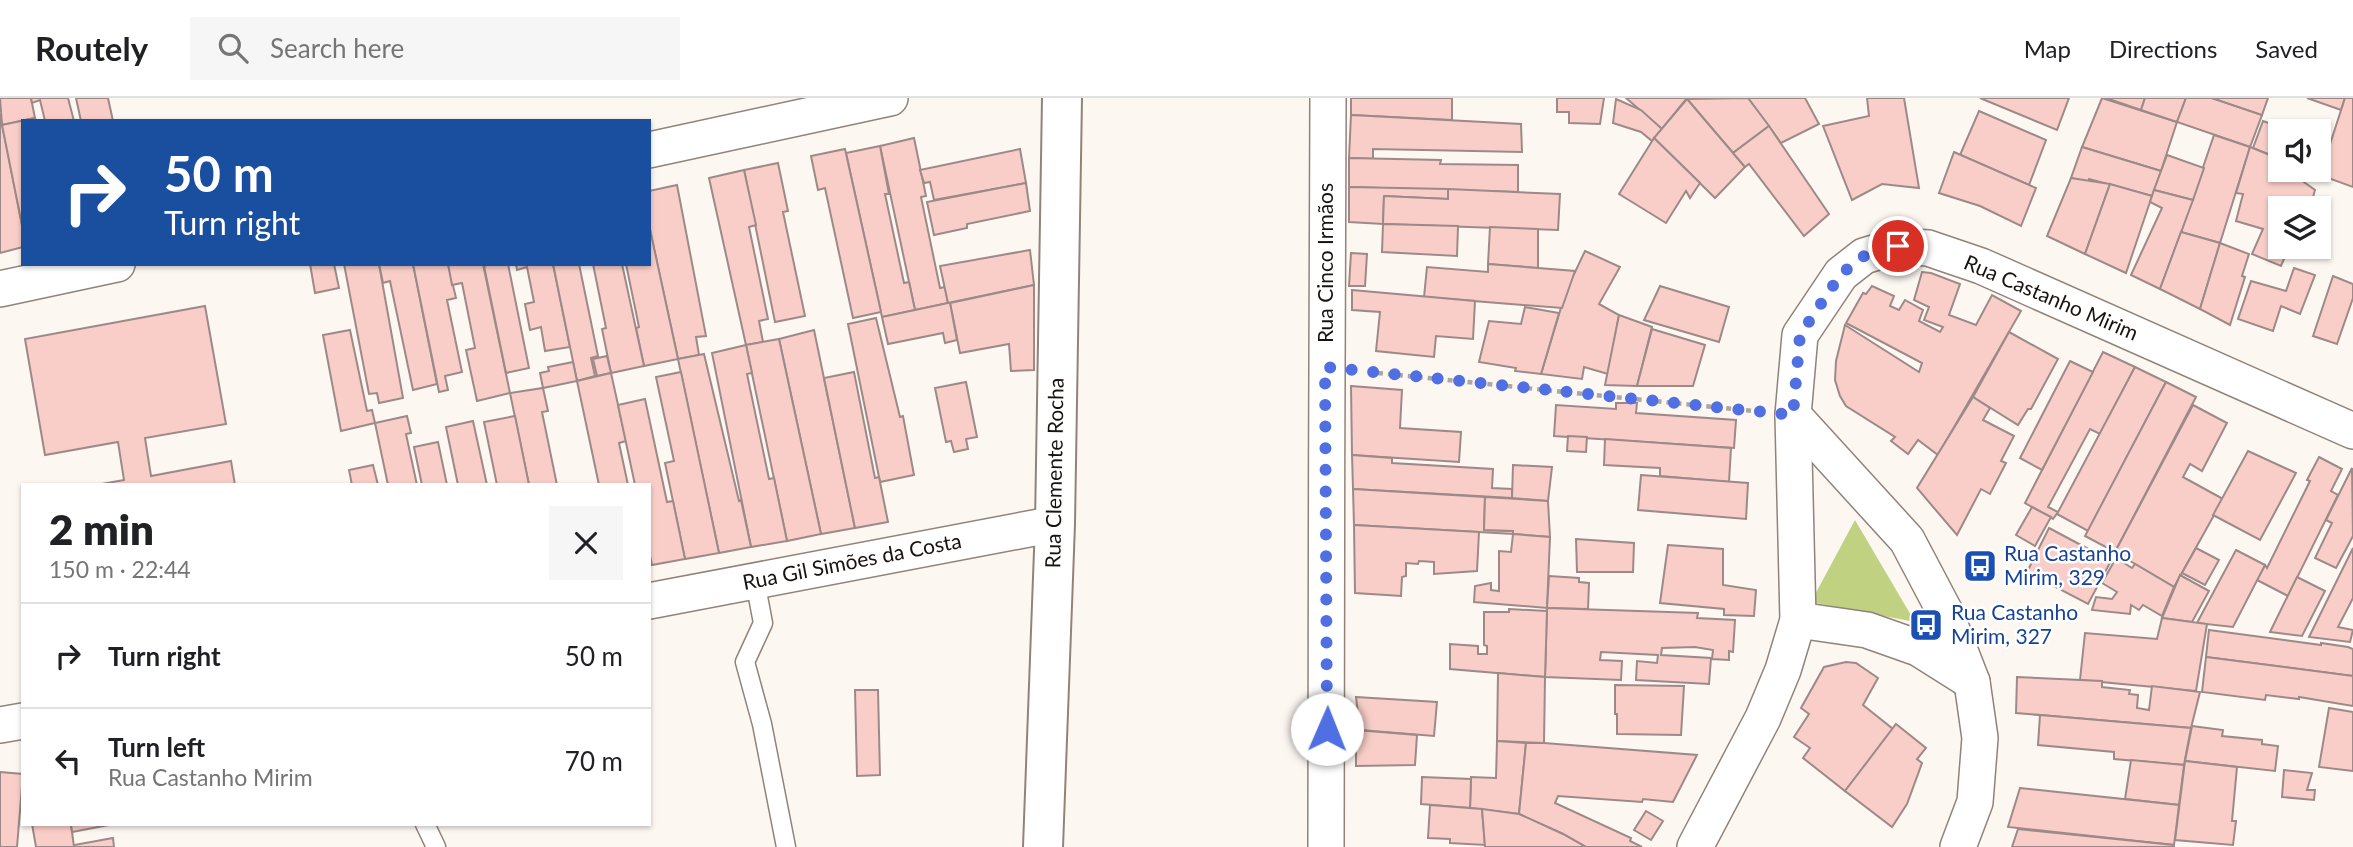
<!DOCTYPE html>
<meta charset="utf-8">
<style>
:root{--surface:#fff;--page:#f6f6f6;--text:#202124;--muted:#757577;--line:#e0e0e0}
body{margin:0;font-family:Lato,sans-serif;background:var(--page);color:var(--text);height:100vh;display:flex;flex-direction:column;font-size:26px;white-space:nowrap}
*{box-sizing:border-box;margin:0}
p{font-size:23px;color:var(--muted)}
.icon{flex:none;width:38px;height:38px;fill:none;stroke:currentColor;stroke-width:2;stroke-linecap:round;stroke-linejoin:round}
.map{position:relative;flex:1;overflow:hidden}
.side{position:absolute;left:21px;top:385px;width:630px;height:343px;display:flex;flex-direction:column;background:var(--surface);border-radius:0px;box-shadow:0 2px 5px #0004}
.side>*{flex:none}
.banner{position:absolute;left:21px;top:21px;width:630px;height:147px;border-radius:0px;box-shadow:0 2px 5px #0004;background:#1a4fa0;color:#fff;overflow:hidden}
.tools{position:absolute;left:2268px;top:21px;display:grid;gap:14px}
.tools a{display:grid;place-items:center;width:63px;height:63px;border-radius:0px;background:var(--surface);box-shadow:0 2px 5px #0004;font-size:35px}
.pin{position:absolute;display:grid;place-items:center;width:60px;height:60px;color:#fff;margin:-30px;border:4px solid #fff;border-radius:50%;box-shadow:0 2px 7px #0007}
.me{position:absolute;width:77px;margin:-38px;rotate:1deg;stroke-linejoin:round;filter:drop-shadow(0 0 5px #0008)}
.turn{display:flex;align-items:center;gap:24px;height:147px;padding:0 28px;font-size:32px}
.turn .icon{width:91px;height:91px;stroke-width:2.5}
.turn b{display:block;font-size:49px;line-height:60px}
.round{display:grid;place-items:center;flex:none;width:74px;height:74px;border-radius:0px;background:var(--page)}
.overview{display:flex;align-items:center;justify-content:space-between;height:119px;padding:0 28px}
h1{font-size:42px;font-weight:800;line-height:52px}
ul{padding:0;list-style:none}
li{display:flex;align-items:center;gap:21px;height:105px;padding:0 28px;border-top:2px solid var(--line)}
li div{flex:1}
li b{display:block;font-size:26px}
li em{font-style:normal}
header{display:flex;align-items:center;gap:42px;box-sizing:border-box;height:98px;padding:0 35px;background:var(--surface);border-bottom:2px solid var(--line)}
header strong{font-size:33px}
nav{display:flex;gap:38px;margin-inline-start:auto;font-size:24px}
.search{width:490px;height:63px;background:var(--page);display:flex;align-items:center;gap:18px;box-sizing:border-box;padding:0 24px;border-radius:0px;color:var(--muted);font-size:26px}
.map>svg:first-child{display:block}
.green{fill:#c0d281}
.building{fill:#f9cec8;stroke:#9d8a88;stroke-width:2}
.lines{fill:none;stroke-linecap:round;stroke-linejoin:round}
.service-casing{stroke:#918379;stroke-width:21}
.minor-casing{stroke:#918379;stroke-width:38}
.tertiary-casing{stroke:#918379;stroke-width:42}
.path{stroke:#ada7a3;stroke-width:4.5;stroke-dasharray:5 5;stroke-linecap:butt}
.service{stroke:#fff;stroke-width:18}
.minor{stroke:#fff;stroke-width:35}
.tertiary{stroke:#fff;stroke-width:38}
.route{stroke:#4f6fe3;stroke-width:12;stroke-dasharray:0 21.6}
.labels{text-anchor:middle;stroke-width:5;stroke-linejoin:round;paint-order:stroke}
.street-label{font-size:21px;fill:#191310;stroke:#fff}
.transit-label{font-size:21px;fill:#164399;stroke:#fff;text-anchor:start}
</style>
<header>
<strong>Routely</strong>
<div class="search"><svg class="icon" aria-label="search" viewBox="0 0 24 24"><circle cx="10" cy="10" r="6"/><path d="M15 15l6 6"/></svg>Search here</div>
<nav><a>Map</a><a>Directions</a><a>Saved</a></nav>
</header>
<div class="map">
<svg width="2353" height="749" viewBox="0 0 2353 749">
<rect width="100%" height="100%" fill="#fdf7f2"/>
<polygon class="green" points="1855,422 1915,524 1811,504"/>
<g class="building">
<polygon points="0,0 31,0 35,20 2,27"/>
<polygon points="31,0 68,0 74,23 45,23 40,2 32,5"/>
<polygon points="76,0 108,0 113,23 81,23"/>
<polygon points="1351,0 1452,0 1452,22 1351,17"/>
<polygon points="1557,0 1604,0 1600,26 1569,25 1569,14 1557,14"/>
<polygon points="1626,0 1687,0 1662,31"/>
<polygon points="1748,0 1805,0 1819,26 1781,45"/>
<polygon points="1748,0 1769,28 1733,55 1687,1"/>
<polygon points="1867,0 1904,0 1919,90 1882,86 1852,102 1823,28 1869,18"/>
<polygon points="1980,0 2069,0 2057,32"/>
<polygon points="2102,0 2177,24 2161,73 2082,49"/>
<polygon points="2106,0 2145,0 2141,12"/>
<polygon points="2145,0 2186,0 2177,24 2141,12"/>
<polygon points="2186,0 2212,0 2262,17 2250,49 2177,24"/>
<polygon points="2212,0 2268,0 2262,17"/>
<polygon points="2307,0 2345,0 2341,12"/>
<polygon points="2345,0 2353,0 2353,89 2320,77"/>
<polygon points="1616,1 1641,12 1662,31 1652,43 1641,34 1613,25"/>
<polygon points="1687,1 1745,69 1715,100 1654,40"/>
<polygon points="1979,13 2046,42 2029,87 1960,57"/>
<polygon points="0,16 23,132 23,149 0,155"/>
<polygon points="1351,17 1521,26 1522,54 1373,51 1373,61 1349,60"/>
<polygon points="35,20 36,23 23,23 23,132 2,27"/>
<polygon points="2263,23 2291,33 2280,33 2280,61 2253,50"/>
<polygon points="1769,28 1829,116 1804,138 1749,66 1745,69 1733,55"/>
<polygon points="2214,37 2250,49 2220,145 2181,134"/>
<polygon points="914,40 926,98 921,99 940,190 945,189 948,205 915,212 880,48"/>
<polygon points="1654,40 1700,85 1690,100 1686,93 1666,125 1619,96"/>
<polygon points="2319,40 2330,44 2320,77 2306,72 2319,72"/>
<polygon points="880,48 889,96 885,96 904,185 909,184 915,212 882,219 846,55"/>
<polygon points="2082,49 2161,73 2152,98 2089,81 2088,84 2071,80"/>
<polygon points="2250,49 2280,61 2280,72 2306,72 2301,82 2315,92 2310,110 2280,110 2280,149 2289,149 2281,168 2252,156 2263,131 2236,123 2243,96 2236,95"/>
<polygon points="845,51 881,214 853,220 825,90 818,92 811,58"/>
<polygon points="1020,51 1026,85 934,102 930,84 924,85 920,72"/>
<polygon points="1954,54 2036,90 2021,128 1980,108 1939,95"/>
<polygon points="2167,57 2204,70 2193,102 2154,92"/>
<polygon points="1349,60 1441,62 1440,66 1518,67 1518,94 1349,89"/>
<polygon points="778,65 788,113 783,114 805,218 775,224 744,72"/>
<polygon points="744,72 756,127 749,129 768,221 759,223 763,244 746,247 709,80"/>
<polygon points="2071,80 2110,86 2085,156 2047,138"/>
<polygon points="1026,85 1030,113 967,126 967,130 934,137 927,104"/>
<polygon points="2110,86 2152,98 2126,175 2085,156"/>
<polygon points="677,87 706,238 696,239 699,257 678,261 649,127 649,93"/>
<polygon points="1349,89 1448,91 1448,101 1384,98 1383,126 1349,124"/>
<polygon points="1448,91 1560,96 1558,132 1383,126 1384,98 1448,101"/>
<polygon points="2154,92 2193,102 2160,191 2131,177 2162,110 2150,104"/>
<polygon points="1383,126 1458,128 1457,158 1382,154"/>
<polygon points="649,127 678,261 644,268 636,230 639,229 626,166 649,166"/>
<polygon points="1490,129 1538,131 1538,170 1488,166"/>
<polygon points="2181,134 2220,145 2200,211 2160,191"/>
<polygon points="2220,145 2249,156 2242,178 2245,179 2230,227 2200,211"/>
<polygon points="1030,152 1034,187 948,205 940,168"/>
<polygon points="1585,153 1620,169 1599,206 1619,217 1608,276 1584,269 1582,281 1541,276 1566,193"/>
<polygon points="1351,155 1367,156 1365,188 1349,188"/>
<polygon points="310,166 334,166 339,190 315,195"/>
<polygon points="344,166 379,166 403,300 379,305 377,295 369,296"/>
<polygon points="379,166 413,166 437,286 413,292 390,183 383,185"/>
<polygon points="413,166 448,166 456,200 447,202 462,274 445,278 448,292 439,294"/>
<polygon points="448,166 483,166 510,295 477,303 466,252 475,250 462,185 452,187"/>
<polygon points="490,166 508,166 529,270 506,275 484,168"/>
<polygon points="516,166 553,166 570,249 545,253 541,229 530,232 525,206 534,204 527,169 517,172"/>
<polygon points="553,166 579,166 598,258 591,260 595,278 577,283"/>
<polygon points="593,166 622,166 644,268 611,275 602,231 606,230"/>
<polygon points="1488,166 1538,170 1575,173 1562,210 1424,199 1427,169 1488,174"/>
<polygon points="2294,170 2315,177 2300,216 2281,208 2273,233 2238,221 2251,183 2286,193"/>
<polygon points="1922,174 1931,175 1960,186 1949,217 1976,227 1992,197 2021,213 1938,357 1918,342 1908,356 1891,343 1895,339 1846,308 1840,298 1835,282 1836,263 1845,227 1919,274 1922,265 1846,225 1863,195 1866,196 1872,188 1894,198 1890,208 1899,212 1905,202 1923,212 1919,223 1940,234 1943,229 1924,222 1929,209 1914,202"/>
<polygon points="2333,178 2353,186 2353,200 2337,246 2313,238"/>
<polygon points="1034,187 1034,272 1011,273 1009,246 960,255 950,205"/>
<polygon points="1660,188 1729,209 1719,244 1644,222"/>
<polygon points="1352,192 1475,203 1473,241 1436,238 1434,259 1376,253 1380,214 1352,212"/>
<polygon points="948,205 950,205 957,242 945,245 943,235 888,246 882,219"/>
<polygon points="205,208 226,326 145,340 151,378 231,363 235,387 96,387 124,382 118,344 45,357 25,241"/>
<polygon points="1525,209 1559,215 1541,276 1515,273 1516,270 1479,264 1489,223 1521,226"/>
<polygon points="1619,217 1652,229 1637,288 1605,287"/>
<polygon points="876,220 900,319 903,318 914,377 880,384 848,226"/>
<polygon points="1652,231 1705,247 1693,288 1637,288"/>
<polygon points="350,232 367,313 372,312 375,325 341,333 323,237"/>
<polygon points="814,232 855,430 821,436 779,241"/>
<polygon points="2009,234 2058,261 2031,311 2028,311 2018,327 1973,299"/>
<polygon points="779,241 821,436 787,443 746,247"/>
<polygon points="746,247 752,275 747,276 769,381 774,380 787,443 751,449 712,255"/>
<polygon points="2103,254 2135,269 2100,336 2090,331 2048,409 2058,414 2053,421 2025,405"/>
<polygon points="704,256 739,403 741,402 751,449 719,455 678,261"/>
<polygon points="607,258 611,275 597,278 593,261"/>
<polygon points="2070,263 2093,274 2042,372 2020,360"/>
<polygon points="573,264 577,283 543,290 540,275 549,273 548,269"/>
<polygon points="2135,269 2166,284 2088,433 2057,416"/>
<polygon points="681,274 719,455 685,461 665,365 674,363 656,279"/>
<polygon points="854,274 875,380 879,379 888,424 855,430 824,280"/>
<polygon points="611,275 626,343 619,345 628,387 599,387 577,283"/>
<polygon points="966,284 977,339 966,341 968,351 954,354 951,343 946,344 935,290"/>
<polygon points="2166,284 2196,299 2115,454 2085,438"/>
<polygon points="1351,288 1402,292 1400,330 1461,334 1459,364 1352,357"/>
<polygon points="543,290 548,313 542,314 557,387 529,387 510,295"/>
<polygon points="1973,299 1990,310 1983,322 2014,338 2001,363 2006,365 1990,396 1981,391 1957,437 1917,390"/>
<polygon points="645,301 667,404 673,403 685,461 652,467 649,453 649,387 635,387 618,307"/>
<polygon points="1616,305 1637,305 1636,315 1736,322 1734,350 1554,338 1556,307 1616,311"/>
<polygon points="2193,307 2227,325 2202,373 2190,366 2183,379 2223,401 2174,489 2115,454"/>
<polygon points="407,318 411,335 406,336 417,387 388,387 375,325"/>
<polygon points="515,318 529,387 497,387 484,324"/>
<polygon points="473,323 487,387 458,387 446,329"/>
<polygon points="1568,338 1587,339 1586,354 1567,353"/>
<polygon points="1605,341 1731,350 1729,384 1660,378 1660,370 1604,367"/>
<polygon points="438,344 447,387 422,387 414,349"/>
<polygon points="2248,353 2296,375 2260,442 2213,417"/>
<polygon points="1352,357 1392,360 1392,365 1493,371 1492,390 1512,391 1512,400 1353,391"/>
<polygon points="2319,359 2342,371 2331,393 2338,397 2288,498 2257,482 2265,467 2267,470 2310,383 2307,382"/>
<polygon points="373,367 378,387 352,387 349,372"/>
<polygon points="1513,367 1552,369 1548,403 1512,400"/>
<polygon points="2352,370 2353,438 2336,470 2315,460 2332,425 2326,422"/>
<polygon points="1641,377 1748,385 1746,421 1638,412"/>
<polygon points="1353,391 1485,399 1484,432 1513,433 1513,436 1354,427"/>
<polygon points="1485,399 1548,403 1550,439 1513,436 1513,433 1484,432"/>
<polygon points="2032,409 2051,419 2035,448 2016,437"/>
<polygon points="1354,427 1479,434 1477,473 1434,476 1434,464 1419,463 1418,466 1406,465 1406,478 1402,479 1401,498 1355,495"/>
<polygon points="2049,430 2111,463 2088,506 2027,474"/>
<polygon points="1513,436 1550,439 1547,510 1474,504 1475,488 1491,485 1491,492 1499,493 1499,453 1511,454"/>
<polygon points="1576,441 1634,445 1633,474 1577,474"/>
<polygon points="1668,447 1723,451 1723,487 1756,492 1754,518 1724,517 1724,511 1660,505"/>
<polygon points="2196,450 2219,462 2205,487 2182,475"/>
<polygon points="2353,450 2353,500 2338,529 2353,532 2350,544 2309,539"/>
<polygon points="2236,452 2265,467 2233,529 2197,525"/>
<polygon points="2116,460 2132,470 2135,466 2174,489 2162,518 2143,507 2139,512 2131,507 2130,516 2092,512 2096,499 2112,501 2117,494 2102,485"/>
<polygon points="2180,477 2209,493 2192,524 2162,520"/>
<polygon points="1549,478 1579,480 1579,484 1589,485 1588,511 1547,510"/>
<polygon points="2297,479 2325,493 2302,538 2270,534"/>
<polygon points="1547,510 1698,515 1697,520 1735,522 1733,554 1729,553 1729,562 1712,561 1713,552 1695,549 1662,550 1661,557 1711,560 1709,586 1636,582 1637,563 1657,565 1658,557 1601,554 1600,562 1622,563 1621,582 1545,579"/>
<polygon points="1509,511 1547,513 1545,579 1450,571 1450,546 1478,548 1478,556 1487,556 1487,548 1484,547 1484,514 1509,514"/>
<polygon points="2162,520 2207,526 2196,593 2080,582 2085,535 2157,541"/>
<polygon points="2209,532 2321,547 2321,545 2348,549 2353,551 2353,578 2206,559"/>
<polygon points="2206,559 2353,578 2353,608 2299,599 2299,601 2266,597 2265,602 2202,594"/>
<polygon points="1846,564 1856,565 1878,580 1863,607 1893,631 1845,693 1803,660 1810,650 1794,639 1809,616 1801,610 1824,569"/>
<polygon points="1498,575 1545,579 1544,645 1497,643"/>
<polygon points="2017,579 2102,583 2102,589 2130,592 2129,596 2138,597 2137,610 2149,612 2152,588 2200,594 2191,630 2016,615"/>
<polygon points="1615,587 1684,588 1681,637 1617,636 1617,616 1615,616"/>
<polygon points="855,592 878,592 880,677 857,678"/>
<polygon points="1356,599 1437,604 1434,638 1360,632"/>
<polygon points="2329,610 2353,614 2353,673 2319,669"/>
<polygon points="2040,617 2191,630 2184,667 2114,661 2114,654 2038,647"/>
<polygon points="1896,626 1926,650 1917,661 1922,665 1907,706 1892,729 1845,693"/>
<polygon points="2192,628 2223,632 2222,638 2262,642 2262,646 2278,648 2275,673 2185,663"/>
<polygon points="1356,632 1417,637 1415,667 1356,668"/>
<polygon points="1497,643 1526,645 1519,716 1470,710 1471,679 1496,680"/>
<polygon points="1526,645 1544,645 1697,657 1673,704 1643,701 1642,704 1558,698 1555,705 1631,740 1630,743 1642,749 1586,749 1563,736 1519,716"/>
<polygon points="2131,662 2184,667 2179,707 2125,701"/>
<polygon points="2185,663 2237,669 2232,723 2236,723 2233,747 2175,742"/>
<polygon points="2284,672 2312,675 2307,692 2315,692 2314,702 2282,699"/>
<polygon points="0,674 23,676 17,749 0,749"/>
<polygon points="1422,679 1471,681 1470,710 1421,706"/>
<polygon points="2020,690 2179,707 2174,747 2008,729"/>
<polygon points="1430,707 1482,711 1485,747 1450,745 1450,741 1428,740"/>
<polygon points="1482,711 1519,716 1563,736 1586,749 1485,749"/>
<polygon points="1646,713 1663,723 1651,742 1634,732"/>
<polygon points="32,726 71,726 74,749 36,749"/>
<polygon points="71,726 114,726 72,734"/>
<polygon points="2018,731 2174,747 2174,749 2012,749"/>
<polygon points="113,740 114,749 74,749 74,747"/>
</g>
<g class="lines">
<defs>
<g id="service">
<polyline points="755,483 763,525 745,564 762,626 786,749"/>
<polyline points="425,726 436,749"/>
</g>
<g id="minor">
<polyline points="649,52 890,0"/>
<polyline points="0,191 117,166"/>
<polyline points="1793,317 1907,442 1945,514 1972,584 1980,640 1975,704 1958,749"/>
<polyline points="649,503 1055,426"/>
<polyline points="1798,522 1867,532 1918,550 1972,584"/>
<polyline points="0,627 23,623"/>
<path d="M1326,749C1328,499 1325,250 1328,0"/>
<polyline points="1695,749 1763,620 1783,572 1798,522 1793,317 1800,237 1841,176 1864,158 1897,148 1928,150 1981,168 2353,333"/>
</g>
<polyline id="tertiary" points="1043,749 1055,426 1062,0"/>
</defs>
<use href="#service" class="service-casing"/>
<use href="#minor" class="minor-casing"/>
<use href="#tertiary" class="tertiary-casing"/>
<polyline class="path" points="1368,274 1753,313"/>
<use href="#service" class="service"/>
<use href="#minor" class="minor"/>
<use href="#tertiary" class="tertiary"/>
</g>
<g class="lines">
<polyline class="route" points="1327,631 1325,269 1793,317 1800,237 1841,176 1864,158 1898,148"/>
</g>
<defs>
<symbol id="bus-square" viewBox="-11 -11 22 22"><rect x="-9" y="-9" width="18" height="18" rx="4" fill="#1a4fb4" stroke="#fff"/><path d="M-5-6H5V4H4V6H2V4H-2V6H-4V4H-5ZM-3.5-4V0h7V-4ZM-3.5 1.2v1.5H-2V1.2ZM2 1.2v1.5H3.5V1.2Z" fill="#fff"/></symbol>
</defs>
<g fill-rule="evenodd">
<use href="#bus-square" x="1961" y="449" width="38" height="38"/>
<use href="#bus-square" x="1907" y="508" width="38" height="38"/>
</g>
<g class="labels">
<g class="street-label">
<text transform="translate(1326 165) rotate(-90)" y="7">Rua Cinco Irmãos</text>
<text transform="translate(2051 200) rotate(23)" y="7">Rua Castanho Mirim</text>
<text transform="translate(1055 375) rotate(-89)" y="7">Rua Clemente Rocha</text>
<text transform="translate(852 464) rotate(-11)" y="7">Rua Gil Simões da Costa</text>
</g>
<g class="transit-label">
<text x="2004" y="463">Rua Castanho<tspan x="2004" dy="24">Mirim, 329</tspan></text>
<text x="1951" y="522">Rua Castanho<tspan x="1951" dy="24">Mirim, 327</tspan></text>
</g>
</g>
</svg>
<div class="tools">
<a><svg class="icon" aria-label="sound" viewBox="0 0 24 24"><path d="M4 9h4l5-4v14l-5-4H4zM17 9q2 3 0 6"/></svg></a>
<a><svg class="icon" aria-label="layers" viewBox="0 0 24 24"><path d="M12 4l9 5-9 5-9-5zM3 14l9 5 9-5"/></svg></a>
</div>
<div class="pin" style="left:1898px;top:148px;background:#d93025"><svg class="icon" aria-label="arrive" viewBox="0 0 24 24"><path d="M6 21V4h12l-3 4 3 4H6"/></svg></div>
<svg class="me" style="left:1327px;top:631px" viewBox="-20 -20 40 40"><circle r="19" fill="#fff"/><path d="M0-13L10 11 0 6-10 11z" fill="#4f6fe3"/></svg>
<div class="banner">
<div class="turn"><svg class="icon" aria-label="right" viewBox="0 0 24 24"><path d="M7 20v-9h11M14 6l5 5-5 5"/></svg><div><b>50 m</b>Turn right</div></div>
</div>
<section class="side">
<div class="overview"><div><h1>2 min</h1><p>150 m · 22:44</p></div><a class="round"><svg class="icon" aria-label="close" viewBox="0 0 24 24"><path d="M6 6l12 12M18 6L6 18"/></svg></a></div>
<ul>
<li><svg class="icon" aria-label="right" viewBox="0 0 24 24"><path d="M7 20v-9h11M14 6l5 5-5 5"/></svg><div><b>Turn right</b></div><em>50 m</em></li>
<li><svg class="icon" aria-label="left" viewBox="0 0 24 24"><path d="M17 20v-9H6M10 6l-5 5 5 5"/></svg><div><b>Turn left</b><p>Rua Castanho Mirim</p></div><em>70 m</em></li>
</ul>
</section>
</div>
